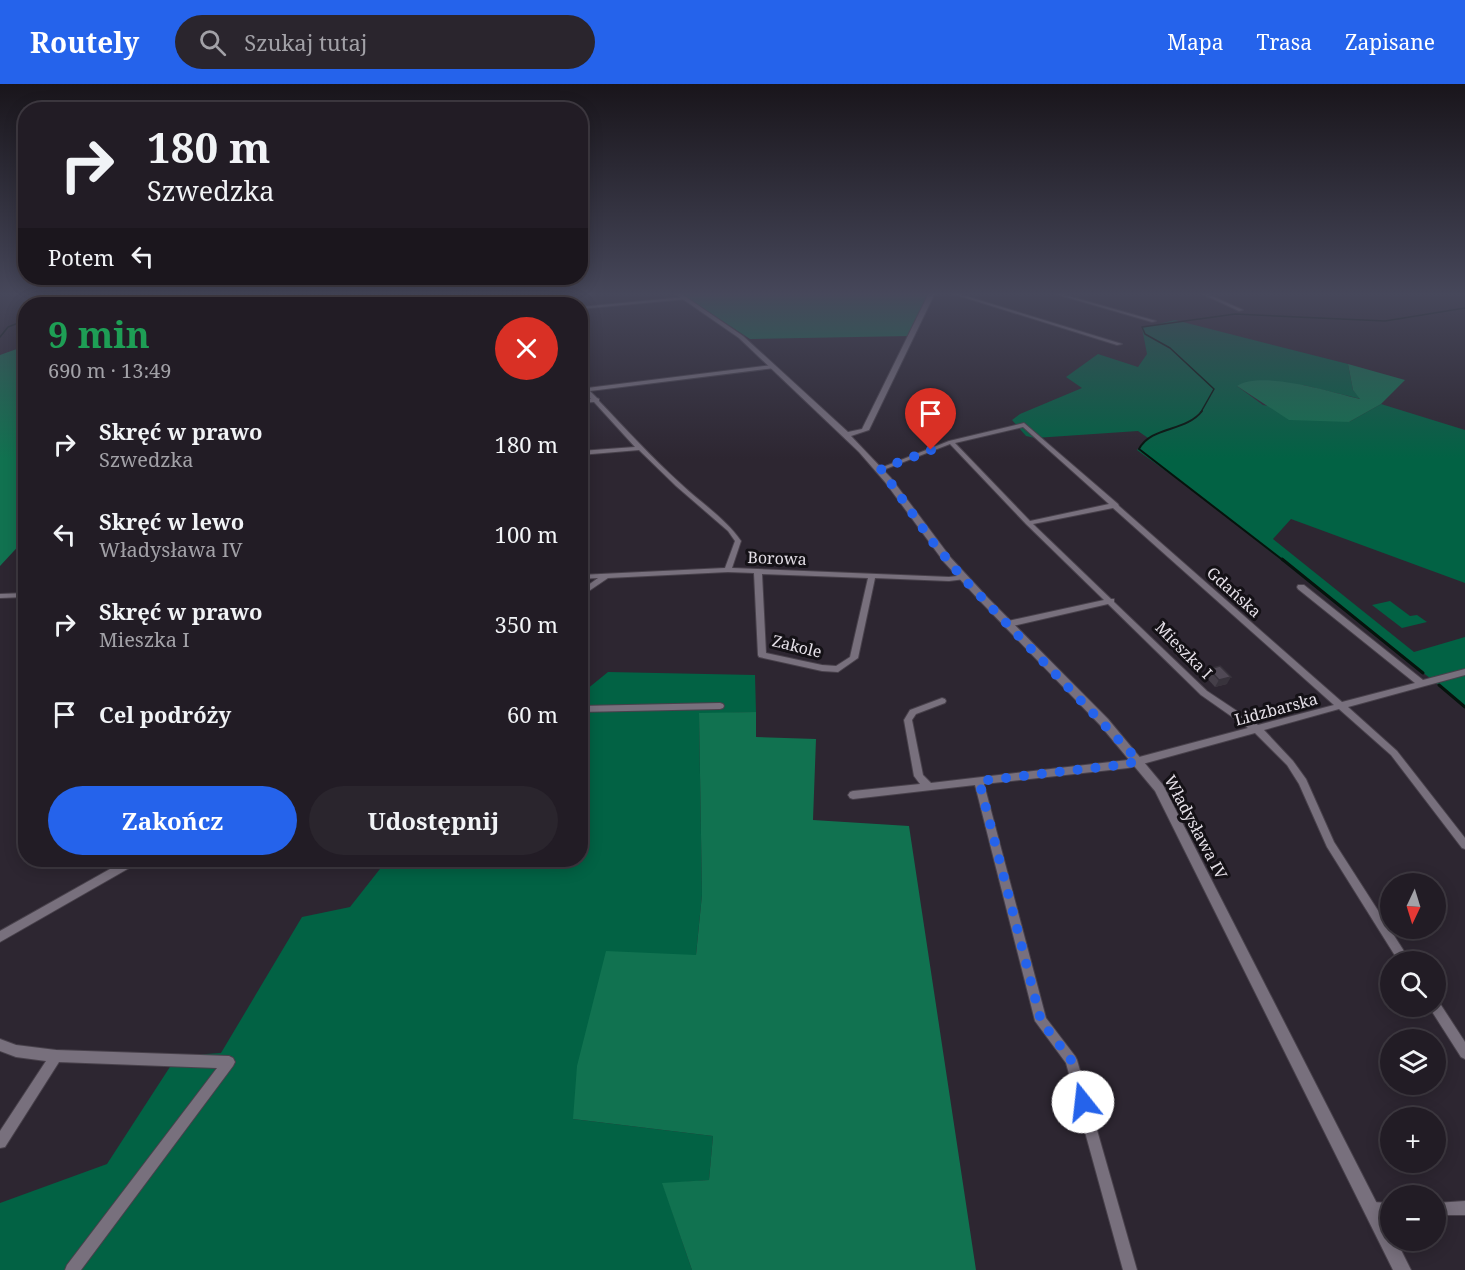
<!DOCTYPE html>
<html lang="pl">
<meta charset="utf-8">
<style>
:root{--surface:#221c25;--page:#2a252d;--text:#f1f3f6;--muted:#a2a1a7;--line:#3f3a42;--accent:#2563eb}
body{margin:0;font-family:"Noto Serif",serif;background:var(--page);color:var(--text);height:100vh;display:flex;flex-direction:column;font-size:22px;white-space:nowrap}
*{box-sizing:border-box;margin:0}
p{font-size:20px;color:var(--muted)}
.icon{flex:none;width:33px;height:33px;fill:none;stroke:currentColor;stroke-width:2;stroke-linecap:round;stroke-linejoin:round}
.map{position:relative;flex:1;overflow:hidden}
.side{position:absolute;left:18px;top:213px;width:570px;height:570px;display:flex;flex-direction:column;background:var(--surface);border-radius:24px;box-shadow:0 3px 15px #0003,0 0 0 2px var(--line)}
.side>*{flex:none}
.hud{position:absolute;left:18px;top:18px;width:570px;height:183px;border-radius:24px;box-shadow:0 3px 15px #0003,0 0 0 2px var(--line);background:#221c25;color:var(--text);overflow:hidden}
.needle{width:39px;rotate:184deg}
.fabs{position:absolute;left:1380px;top:789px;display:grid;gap:12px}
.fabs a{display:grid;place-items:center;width:66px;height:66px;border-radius:50%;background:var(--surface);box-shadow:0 3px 15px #0003,0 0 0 2px var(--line);font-size:30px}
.pin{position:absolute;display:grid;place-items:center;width:51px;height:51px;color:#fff;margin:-62px -26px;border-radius:50% 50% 50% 0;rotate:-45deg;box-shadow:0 0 6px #0007}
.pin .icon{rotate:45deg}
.me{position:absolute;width:66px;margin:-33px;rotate:344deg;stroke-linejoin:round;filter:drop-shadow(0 0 4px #0008)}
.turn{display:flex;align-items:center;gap:21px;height:126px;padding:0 30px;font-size:27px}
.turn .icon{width:78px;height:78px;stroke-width:2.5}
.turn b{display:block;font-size:42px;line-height:51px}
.then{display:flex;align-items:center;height:57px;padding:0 30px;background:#0003;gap:12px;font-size:22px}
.round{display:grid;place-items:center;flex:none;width:63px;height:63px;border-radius:32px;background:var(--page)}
.overview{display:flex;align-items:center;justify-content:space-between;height:102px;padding:0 30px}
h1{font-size:36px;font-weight:700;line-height:45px;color:#1e9e55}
.action{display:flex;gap:12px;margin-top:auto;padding:12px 30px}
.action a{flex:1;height:69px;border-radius:36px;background:var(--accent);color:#fff;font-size:24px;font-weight:700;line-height:69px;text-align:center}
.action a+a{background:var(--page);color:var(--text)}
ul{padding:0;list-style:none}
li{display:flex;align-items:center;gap:18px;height:90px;padding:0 30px}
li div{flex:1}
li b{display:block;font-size:22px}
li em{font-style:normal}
header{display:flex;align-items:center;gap:36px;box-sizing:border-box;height:84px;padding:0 30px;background:var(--accent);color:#fff}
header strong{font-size:28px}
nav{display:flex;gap:33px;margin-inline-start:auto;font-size:21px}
.search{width:420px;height:54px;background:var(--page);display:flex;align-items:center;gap:15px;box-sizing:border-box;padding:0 21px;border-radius:33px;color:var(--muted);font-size:22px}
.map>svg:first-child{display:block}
.green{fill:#026244}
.forest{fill:#117250}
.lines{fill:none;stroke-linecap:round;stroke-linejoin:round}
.stream-far2{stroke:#05130c;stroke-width:1.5}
.stream-far1{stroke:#05130c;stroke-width:2}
.stream{stroke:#05130c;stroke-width:3}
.minor-casing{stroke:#48414b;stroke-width:2}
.tertiary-casing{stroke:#48414b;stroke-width:2}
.minor{fill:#78707d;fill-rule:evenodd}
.tertiary{fill:#78707d;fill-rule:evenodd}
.wall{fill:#453f49}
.shaded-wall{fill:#38333c}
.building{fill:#504955;stroke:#38333c;stroke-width:1.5}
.route{stroke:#2563eb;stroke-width:10;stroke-dasharray:0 18}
.labels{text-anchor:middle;stroke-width:6;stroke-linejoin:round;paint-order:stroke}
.street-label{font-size:16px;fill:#e5e0e8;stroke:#141116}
</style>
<header>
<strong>Routely</strong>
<div class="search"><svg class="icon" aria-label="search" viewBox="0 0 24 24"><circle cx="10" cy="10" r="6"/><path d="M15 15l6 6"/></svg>Szukaj tutaj</div>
<nav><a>Mapa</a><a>Trasa</a><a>Zapisane</a></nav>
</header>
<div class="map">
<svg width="1465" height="1186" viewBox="0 0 1465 1186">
<rect width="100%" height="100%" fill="#2d2631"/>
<g class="green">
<polygon points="1175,236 1348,280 1353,306 1361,315 1303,301 1237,302 1263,321 1349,338 1381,320 1465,346 1465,499 1291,435 1273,455 1414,568 1465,553 1465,622 1202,413 1137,366 1148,354 1138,347 1035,354 1026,352 1012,336 1020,330 1082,304 1066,293 1098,270 1138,283 1147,270 1142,244"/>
<polygon points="1390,517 1410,532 1417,531 1427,538 1402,544 1372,521"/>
<polygon points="608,588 755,591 756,628 699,630 702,811 696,871 573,1035 713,1052 709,1096 663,1100 692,1186 0,1186 0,1119 107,1080 177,972 221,969 302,833 350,823 387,776 580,776 581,610"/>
</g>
<g class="forest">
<polygon points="157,209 244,209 233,220 129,220"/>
<polygon points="680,209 932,209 910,252 750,255"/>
<polygon points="25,262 25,455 0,482 0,271"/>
<path d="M1348,280L1405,296L1381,320L1349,338L1289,336L1237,302C1262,286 1331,308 1360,315L1353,306Z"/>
<polygon points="756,628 756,653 816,655 813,736 909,742 976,1186 692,1186 662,1099 709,1096 713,1052 573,1035 577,982 606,867 696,871 702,811 699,629"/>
</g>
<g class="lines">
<g class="stream-far2">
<polyline points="68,220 101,209"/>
<polyline points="0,253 8,243 26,236"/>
<polyline points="1201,328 1214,305 1170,264 1145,250 1142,243 1235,230 1385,237 1465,224"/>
</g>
<path class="stream-far1" d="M1202,327C1186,348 1151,342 1139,365L1284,477"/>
<g class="stream">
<polyline points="1282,475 1423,589"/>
<polyline points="1439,601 1465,623"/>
</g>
<defs>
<g id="minor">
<polygon points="281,209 295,209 293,210 249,214 247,213 249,212"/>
<polygon points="950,209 956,209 1122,260 1117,261"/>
<polygon points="1052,209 1058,209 1156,237 1152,238"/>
<polygon points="1200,209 1205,209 1243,226 1239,227"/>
<polygon points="685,213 687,214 687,215 580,225 580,223"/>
<polygon points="509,217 509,218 507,219 478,220 480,219"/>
<path d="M773,281L775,282V284L590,307L597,314L599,315V317C626,345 652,374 681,400C701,419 725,434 741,457L732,484L949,493L965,491L966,493L965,495L949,497L875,494L858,574L838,588L822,587L759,573L758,571L754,489L728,488L608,494L580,513V507L598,494L580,495V491L725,484L735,457L728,447L676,402L639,366L580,371V367L635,363L594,318L580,319V315H591L580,304V298L587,304ZM762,490L868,494L850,573L836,582L822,581L766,569Z"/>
<path d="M1024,339L1118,420L1119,422L1342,618L1415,599L1298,505L1297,503L1298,501H1304L1423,596L1465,585V591L1348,623L1397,667L1465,754V765L1462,764L1391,671L1339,625L1264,646L1293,677L1306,695L1334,758L1411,878H1399L1327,763L1299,700L1287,681L1255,649L1128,684L984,700L1046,934L1075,972L1077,976L1137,1186H1123L1066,979L1035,937L975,701L853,715L850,714L848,711L850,708L853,707L920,700L914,692L904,636L910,626L942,614L945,615L946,617L945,619L916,630L912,636L923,691L931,699L1128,676L1248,644L1201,611L1108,520L1008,543L1005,542L1004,540L1005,538L1008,537L1104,516L1026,440L950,360L883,386H879L878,385L949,357ZM1023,343L1109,420L1030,437L955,359ZM1113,424L1334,621L1258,641L1207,607L1114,518V515H1111L1033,440Z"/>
<polygon points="26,509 26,513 0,514 0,510"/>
<polygon points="720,619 723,620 724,622 723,624 720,625 580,628 580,622"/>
<polygon points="126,776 139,776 138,779 0,858 0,847"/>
<polygon points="1436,917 1439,918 1465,958 1465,975 1461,973 1431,926 1430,922 1436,922"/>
<polygon points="0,955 16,961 56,966 229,972 233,974 235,978 233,982 81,1186 65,1186 67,1181 217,984 59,978 5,1063 0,1064 0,1047 46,977 16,973 0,967"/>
<polygon points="1465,1117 1465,1131 1436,1131 1436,1119"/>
<polygon points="1372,1118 1390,1119 1390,1131 1372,1132 1367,1130 1365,1125 1367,1120"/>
</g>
<polygon id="tertiary" points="674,209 680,209 743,252 848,348 862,345 929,209 935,209 869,346 851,352 891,394 951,474 988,514 1108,635 1163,701 1390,1145 1390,1156 1396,1156 1411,1186 1393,1186 1155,707 1100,641 981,518 944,478 885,398 859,368 739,254"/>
</defs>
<use href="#minor" class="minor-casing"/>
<use href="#tertiary" class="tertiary-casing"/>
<use href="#minor" class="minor"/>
<use href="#tertiary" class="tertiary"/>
</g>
<polygon class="wall" points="1209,585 1227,600 1215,603 1205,592"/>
<polygon class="shaded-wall" points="1231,593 1227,600 1215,603 1219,596"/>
<polygon class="building" points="1220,582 1231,593 1219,596 1209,585"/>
<linearGradient id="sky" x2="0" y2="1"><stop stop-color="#19151b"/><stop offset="0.56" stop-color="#46475a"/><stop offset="1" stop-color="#46475a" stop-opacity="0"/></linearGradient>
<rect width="1465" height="375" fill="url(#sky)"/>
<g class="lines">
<polyline class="route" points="931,366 881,385 931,456 962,493 1138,676 1128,680 979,697 1041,937 1071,976 1083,1018"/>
</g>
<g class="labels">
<g class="street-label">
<text transform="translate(777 474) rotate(2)" y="6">Borowa</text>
<text transform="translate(1234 508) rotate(42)" y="6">Gdańska</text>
<text transform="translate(797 562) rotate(14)" y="6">Zakole</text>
<text transform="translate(1184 566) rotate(45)" y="6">Mieszka I</text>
<text transform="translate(1276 625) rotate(-15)" y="6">Lidzbarska</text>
<text transform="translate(1196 743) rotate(62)" y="6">Władysława IV</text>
</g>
</g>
</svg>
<div class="fabs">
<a><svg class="needle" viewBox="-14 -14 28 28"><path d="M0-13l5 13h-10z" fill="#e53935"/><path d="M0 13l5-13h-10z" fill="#a2a1a7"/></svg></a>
<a><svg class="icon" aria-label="search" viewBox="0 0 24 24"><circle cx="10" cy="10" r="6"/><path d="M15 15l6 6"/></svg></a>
<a><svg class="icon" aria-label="layers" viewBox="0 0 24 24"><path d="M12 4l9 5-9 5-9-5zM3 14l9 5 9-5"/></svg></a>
<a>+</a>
<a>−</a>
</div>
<div class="pin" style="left:931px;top:366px;background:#d93025"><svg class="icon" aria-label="arrive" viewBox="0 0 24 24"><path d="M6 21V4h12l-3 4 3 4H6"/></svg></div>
<svg class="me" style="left:1083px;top:1018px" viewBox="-20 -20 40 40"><circle r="19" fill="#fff"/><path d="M0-13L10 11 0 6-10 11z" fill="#2563eb"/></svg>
<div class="hud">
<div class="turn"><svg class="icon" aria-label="right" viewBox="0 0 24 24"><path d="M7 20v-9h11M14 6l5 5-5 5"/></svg><div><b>180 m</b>Szwedzka</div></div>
<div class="then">Potem<svg class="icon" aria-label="left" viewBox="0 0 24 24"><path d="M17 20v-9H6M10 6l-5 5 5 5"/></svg></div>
</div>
<section class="side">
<div class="overview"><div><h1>9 min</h1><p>690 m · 13:49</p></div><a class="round" style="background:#d93025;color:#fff"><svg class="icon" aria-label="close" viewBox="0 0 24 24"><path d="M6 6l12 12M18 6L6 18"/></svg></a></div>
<ul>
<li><svg class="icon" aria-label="right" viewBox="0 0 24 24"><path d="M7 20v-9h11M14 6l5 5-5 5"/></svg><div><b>Skręć w prawo</b><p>Szwedzka</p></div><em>180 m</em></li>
<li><svg class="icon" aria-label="left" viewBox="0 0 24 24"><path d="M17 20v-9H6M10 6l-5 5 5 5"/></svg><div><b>Skręć w lewo</b><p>Władysława IV</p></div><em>100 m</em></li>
<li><svg class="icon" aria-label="right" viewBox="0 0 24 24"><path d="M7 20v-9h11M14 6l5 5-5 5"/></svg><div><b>Skręć w prawo</b><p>Mieszka I</p></div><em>350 m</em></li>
<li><svg class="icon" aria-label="arrive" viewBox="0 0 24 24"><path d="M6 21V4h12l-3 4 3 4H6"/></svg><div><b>Cel podróży</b></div><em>60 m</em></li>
</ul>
<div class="action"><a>Zakończ</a><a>Udostępnij</a></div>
</section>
</div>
